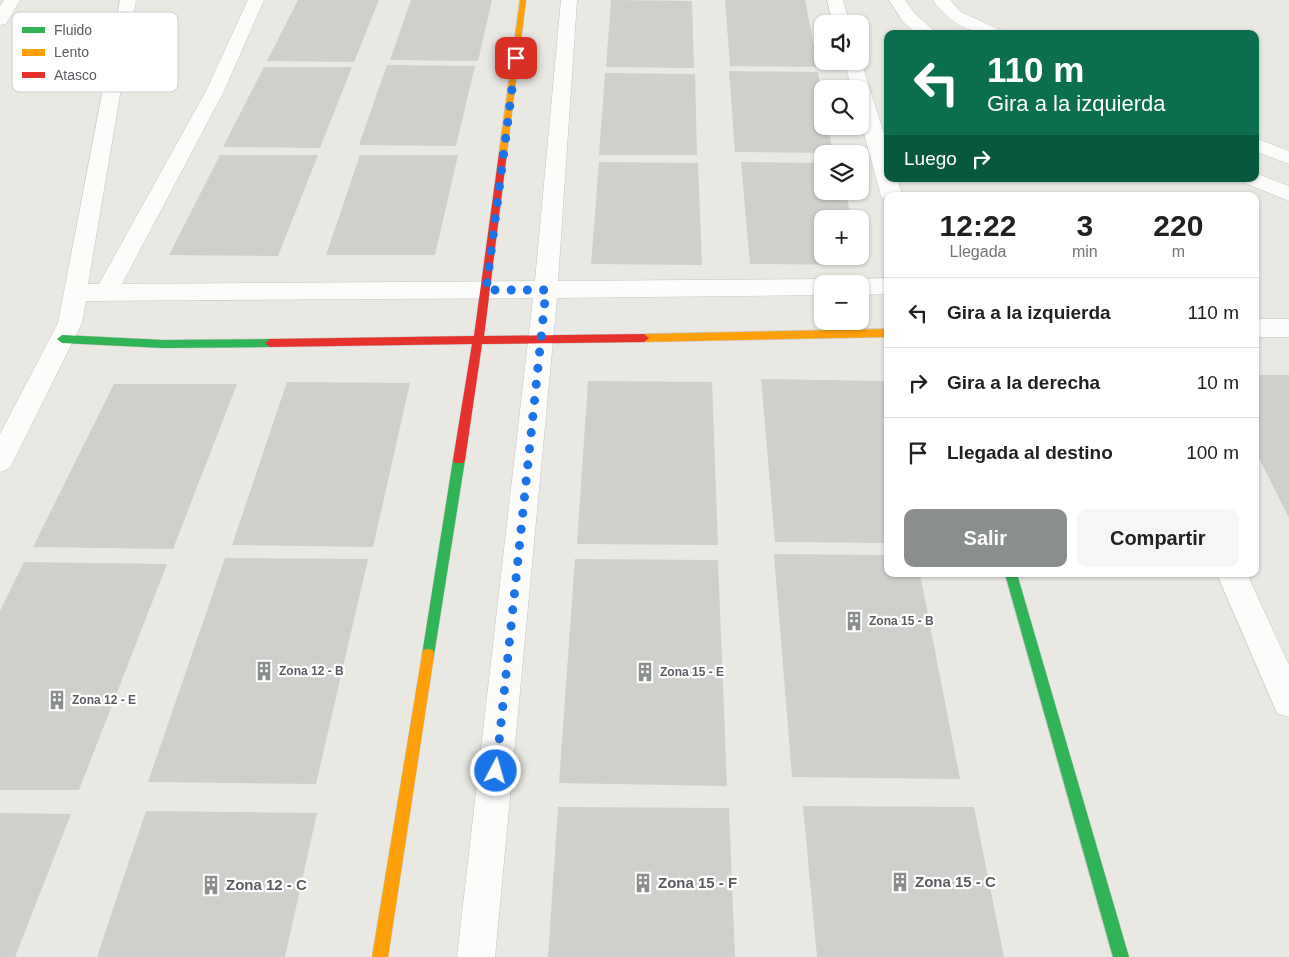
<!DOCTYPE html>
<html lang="es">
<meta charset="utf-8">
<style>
:root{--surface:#fff;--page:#f6f6f6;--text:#202124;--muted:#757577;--line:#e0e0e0;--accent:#8b8e8e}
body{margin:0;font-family:Arial,sans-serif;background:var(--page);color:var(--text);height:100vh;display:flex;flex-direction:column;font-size:19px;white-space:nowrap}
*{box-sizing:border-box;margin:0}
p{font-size:16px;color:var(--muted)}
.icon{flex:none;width:28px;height:28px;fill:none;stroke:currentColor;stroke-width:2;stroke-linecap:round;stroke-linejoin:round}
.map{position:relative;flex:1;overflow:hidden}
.side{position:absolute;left:884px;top:192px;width:375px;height:385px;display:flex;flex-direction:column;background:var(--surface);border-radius:10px;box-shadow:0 1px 4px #0004}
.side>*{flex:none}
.guide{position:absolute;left:884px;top:30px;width:375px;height:152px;border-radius:10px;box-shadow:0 1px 4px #0004;background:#0b6e4f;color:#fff;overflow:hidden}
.tools{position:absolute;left:814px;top:15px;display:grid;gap:10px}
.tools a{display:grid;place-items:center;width:55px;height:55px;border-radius:10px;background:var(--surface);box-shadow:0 1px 4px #0004;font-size:25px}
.pin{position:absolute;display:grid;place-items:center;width:42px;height:42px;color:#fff;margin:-21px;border-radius:10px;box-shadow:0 2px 8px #0006}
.me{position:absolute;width:55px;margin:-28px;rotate:6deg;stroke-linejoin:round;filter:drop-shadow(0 0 4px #0008)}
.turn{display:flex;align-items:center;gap:18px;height:105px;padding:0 20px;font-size:22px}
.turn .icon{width:65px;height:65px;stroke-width:2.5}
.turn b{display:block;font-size:35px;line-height:42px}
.then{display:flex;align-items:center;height:48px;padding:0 20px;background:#0003;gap:10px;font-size:19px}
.eta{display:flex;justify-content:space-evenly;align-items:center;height:85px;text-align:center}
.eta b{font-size:30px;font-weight:700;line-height:35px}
.button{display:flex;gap:10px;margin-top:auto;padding:10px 20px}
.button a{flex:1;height:58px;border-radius:10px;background:var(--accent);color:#fff;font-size:20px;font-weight:700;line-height:58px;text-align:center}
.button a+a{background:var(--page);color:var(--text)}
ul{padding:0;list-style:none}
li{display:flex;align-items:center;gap:15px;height:70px;padding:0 20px;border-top:1px solid var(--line)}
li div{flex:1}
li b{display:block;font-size:19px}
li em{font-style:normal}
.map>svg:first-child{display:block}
.building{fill:#d0cfcc}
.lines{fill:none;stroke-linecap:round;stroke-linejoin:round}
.street-casing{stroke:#c6c6c5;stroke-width:1}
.fast-casing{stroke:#c5c5c3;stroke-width:1}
.slow-casing{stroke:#c5c5c3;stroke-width:1}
.jam-casing{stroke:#c5c5c3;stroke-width:1}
.street{fill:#fcfcfb;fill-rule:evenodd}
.fast{fill:#30b455;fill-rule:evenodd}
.slow{fill:#ff9f0a;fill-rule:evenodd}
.jam{fill:#e5322d;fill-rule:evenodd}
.route{stroke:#1a73e8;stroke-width:9;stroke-dasharray:0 16.2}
.labels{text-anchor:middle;stroke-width:4.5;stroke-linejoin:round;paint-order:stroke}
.poi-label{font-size:12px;font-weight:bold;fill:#595d61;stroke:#fff;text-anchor:start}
.near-poi-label{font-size:15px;font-weight:bold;fill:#595d61;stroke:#fff;text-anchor:start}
.key{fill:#fff;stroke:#cdced0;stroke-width:1}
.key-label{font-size:14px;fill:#595d61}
</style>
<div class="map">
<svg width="1289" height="957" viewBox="0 0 1289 957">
<rect width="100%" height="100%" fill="#e9e8e3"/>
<g class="building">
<polygon points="298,0 379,0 354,62 267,61"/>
<polygon points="411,0 492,0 478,61 390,60"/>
<polygon points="611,0 692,1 694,68 606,67"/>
<polygon points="725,0 805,0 818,67 730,66"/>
<polygon points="387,65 475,66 456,146 359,145"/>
<polygon points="264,67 352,67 320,148 223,147"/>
<polygon points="729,71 818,72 822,97 822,126 828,126 833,153 735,152"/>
<polygon points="605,73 695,74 697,155 599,155"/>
<polygon points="220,155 318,155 278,256 169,255"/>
<polygon points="360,155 458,155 435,255 326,255"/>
<polygon points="599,162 698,163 702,265 591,264"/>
<polygon points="741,162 822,163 822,191 846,191 851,219 822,219 822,256 858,256 860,265 750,264"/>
<polygon points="1255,375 1289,375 1289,518 1255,450"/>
<polygon points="761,379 884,381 888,398 888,543 775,542"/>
<polygon points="588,381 712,382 718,545 577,544"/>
<polygon points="287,382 410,383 373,547 232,545"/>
<polygon points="114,384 237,384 173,549 33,547"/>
<polygon points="774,554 888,555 888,574 920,574 960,779 792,777"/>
<polygon points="225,558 368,559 316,784 148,782"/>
<polygon points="575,559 718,560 727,786 559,783"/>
<polygon points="24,562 167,564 79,790 0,790 0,611"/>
<polygon points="803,806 974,807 1004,957 817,957"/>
<polygon points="558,807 729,808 735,957 548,957"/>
<polygon points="146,811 317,813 285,957 97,957"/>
<polygon points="0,813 71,814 15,957 0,957"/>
</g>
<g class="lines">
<defs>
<g id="street">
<polygon points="4,0 20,0 6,24 0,25 0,6"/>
<polygon points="120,0 136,0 88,284 99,284 206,91 248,0 264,0 224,91 122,284 535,281 561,0 577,0 558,281 822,279 830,281 832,284 822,284 822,295 557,298 495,957 457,957 533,298 86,301 82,323 10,468 0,472 0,434 58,323"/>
<polygon points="827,0 843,0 850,24 833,24"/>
<polygon points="889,0 905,0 915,14 938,34 918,34 903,22"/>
<path d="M933,0H950L961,12L1000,30L1003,34C972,34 951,26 933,0Z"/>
<polygon points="860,58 888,146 888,179 897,179 903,196 888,196 888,202 881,196 860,119 860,89 852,89 844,61 860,61"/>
<polygon points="1255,138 1289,151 1289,164 1255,151"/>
<polygon points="1255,173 1289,186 1289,201 1247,184 1244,179 1255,179"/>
<polygon points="888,278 888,294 860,295 860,284 850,284 852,281 860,279"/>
<rect x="1255" y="319" width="34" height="18"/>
<polygon points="1217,574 1247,574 1289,665 1289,717 1277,713"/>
</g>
<g id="fast">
<polygon points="62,335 163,340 270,339 275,343 270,347 163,348 62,343 57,339"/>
<polygon points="459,455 463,457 465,460 434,655 433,660 428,661 423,660 422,655 453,460 455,457"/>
<polygon points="1005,574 1017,574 1129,957 1113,957"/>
</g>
<g id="slow">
<polygon points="520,0 526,0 507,153 503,156 499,153"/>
<polygon points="888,329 888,337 644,342 639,338 644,334"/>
<polygon points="428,649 433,650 434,655 388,957 372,957 422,655 423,650"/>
</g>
<polygon id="jam" points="503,150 507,153 484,336 644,334 649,338 644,342 482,344 465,460 463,463 455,463 453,460 472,344 270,347 265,343 270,339 474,336 499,153"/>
</defs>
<use href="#street" class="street-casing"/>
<use href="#fast" class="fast-casing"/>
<use href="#slow" class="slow-casing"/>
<use href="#jam" class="jam-casing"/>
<use href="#street" class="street"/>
<use href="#fast" class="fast"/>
<use href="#slow" class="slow"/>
<use href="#jam" class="jam"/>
</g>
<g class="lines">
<polyline class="route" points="496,771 546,290 486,290 516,58"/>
</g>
<defs>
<symbol id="building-bare" viewBox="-9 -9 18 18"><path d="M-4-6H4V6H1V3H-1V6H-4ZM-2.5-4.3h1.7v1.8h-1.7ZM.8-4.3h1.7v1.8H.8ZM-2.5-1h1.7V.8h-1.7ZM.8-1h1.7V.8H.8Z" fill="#8b8e8e" stroke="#fff" stroke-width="2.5" paint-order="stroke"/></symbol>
</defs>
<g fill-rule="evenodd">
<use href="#building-bare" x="840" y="607" width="28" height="28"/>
<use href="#building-bare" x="250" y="657" width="28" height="28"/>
<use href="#building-bare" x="631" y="658" width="28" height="28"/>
<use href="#building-bare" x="43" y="686" width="28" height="28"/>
<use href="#building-bare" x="886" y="868" width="28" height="28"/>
<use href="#building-bare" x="629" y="869" width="28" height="28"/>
<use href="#building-bare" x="197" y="871" width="28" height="28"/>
</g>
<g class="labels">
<g class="poi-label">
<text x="869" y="625">Zona 15 - B</text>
<text x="279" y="675">Zona 12 - B</text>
<text x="660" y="676">Zona 15 - E</text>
<text x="72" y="704">Zona 12 - E</text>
</g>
<g class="near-poi-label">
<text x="915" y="887">Zona 15 - C</text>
<text x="658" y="888">Zona 15 - F</text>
<text x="226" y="890">Zona 12 - C</text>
</g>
</g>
<rect x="12" y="12" width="166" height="80" rx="8" class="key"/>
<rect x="22" y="27" width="23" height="6" fill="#30b455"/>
<rect x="22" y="49" width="23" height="7" fill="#ff9f0a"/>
<rect x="22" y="72" width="23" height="6" fill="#e5322d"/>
<g class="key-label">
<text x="54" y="35">Fluido</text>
<text x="54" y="57">Lento</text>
<text x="54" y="80">Atasco</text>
</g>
</svg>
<div class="tools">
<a><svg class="icon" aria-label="sound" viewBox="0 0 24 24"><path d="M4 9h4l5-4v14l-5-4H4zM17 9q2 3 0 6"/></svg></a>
<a><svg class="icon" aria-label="search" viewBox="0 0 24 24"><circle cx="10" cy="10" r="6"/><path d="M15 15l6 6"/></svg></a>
<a><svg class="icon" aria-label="layers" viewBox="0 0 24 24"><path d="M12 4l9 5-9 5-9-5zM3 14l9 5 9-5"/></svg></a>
<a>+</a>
<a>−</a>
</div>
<div class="pin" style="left:516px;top:58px;background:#d93025"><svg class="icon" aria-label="arrive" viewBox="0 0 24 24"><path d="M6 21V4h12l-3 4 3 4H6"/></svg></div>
<svg class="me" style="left:496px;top:771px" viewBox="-20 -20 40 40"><circle r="17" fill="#1a73e8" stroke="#fff" stroke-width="3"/><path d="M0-11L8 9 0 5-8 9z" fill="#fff"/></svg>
<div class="guide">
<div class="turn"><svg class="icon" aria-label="left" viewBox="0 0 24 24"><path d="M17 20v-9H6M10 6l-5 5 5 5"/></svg><div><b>110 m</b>Gira a la izquierda</div></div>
<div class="then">Luego<svg class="icon" aria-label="right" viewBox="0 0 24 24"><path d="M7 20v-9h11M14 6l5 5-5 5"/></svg></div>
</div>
<section class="side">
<div class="eta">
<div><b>12:22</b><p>Llegada</p></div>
<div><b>3</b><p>min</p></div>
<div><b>220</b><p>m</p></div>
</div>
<ul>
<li><svg class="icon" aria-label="left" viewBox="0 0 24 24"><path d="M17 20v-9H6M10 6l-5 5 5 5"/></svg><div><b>Gira a la izquierda</b></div><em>110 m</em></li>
<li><svg class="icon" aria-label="right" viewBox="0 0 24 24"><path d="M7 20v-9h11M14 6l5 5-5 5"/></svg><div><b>Gira a la derecha</b></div><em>10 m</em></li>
<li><svg class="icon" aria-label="arrive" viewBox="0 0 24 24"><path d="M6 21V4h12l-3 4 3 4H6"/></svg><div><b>Llegada al destino</b></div><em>100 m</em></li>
</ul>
<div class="button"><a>Salir</a><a>Compartir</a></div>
</section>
</div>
